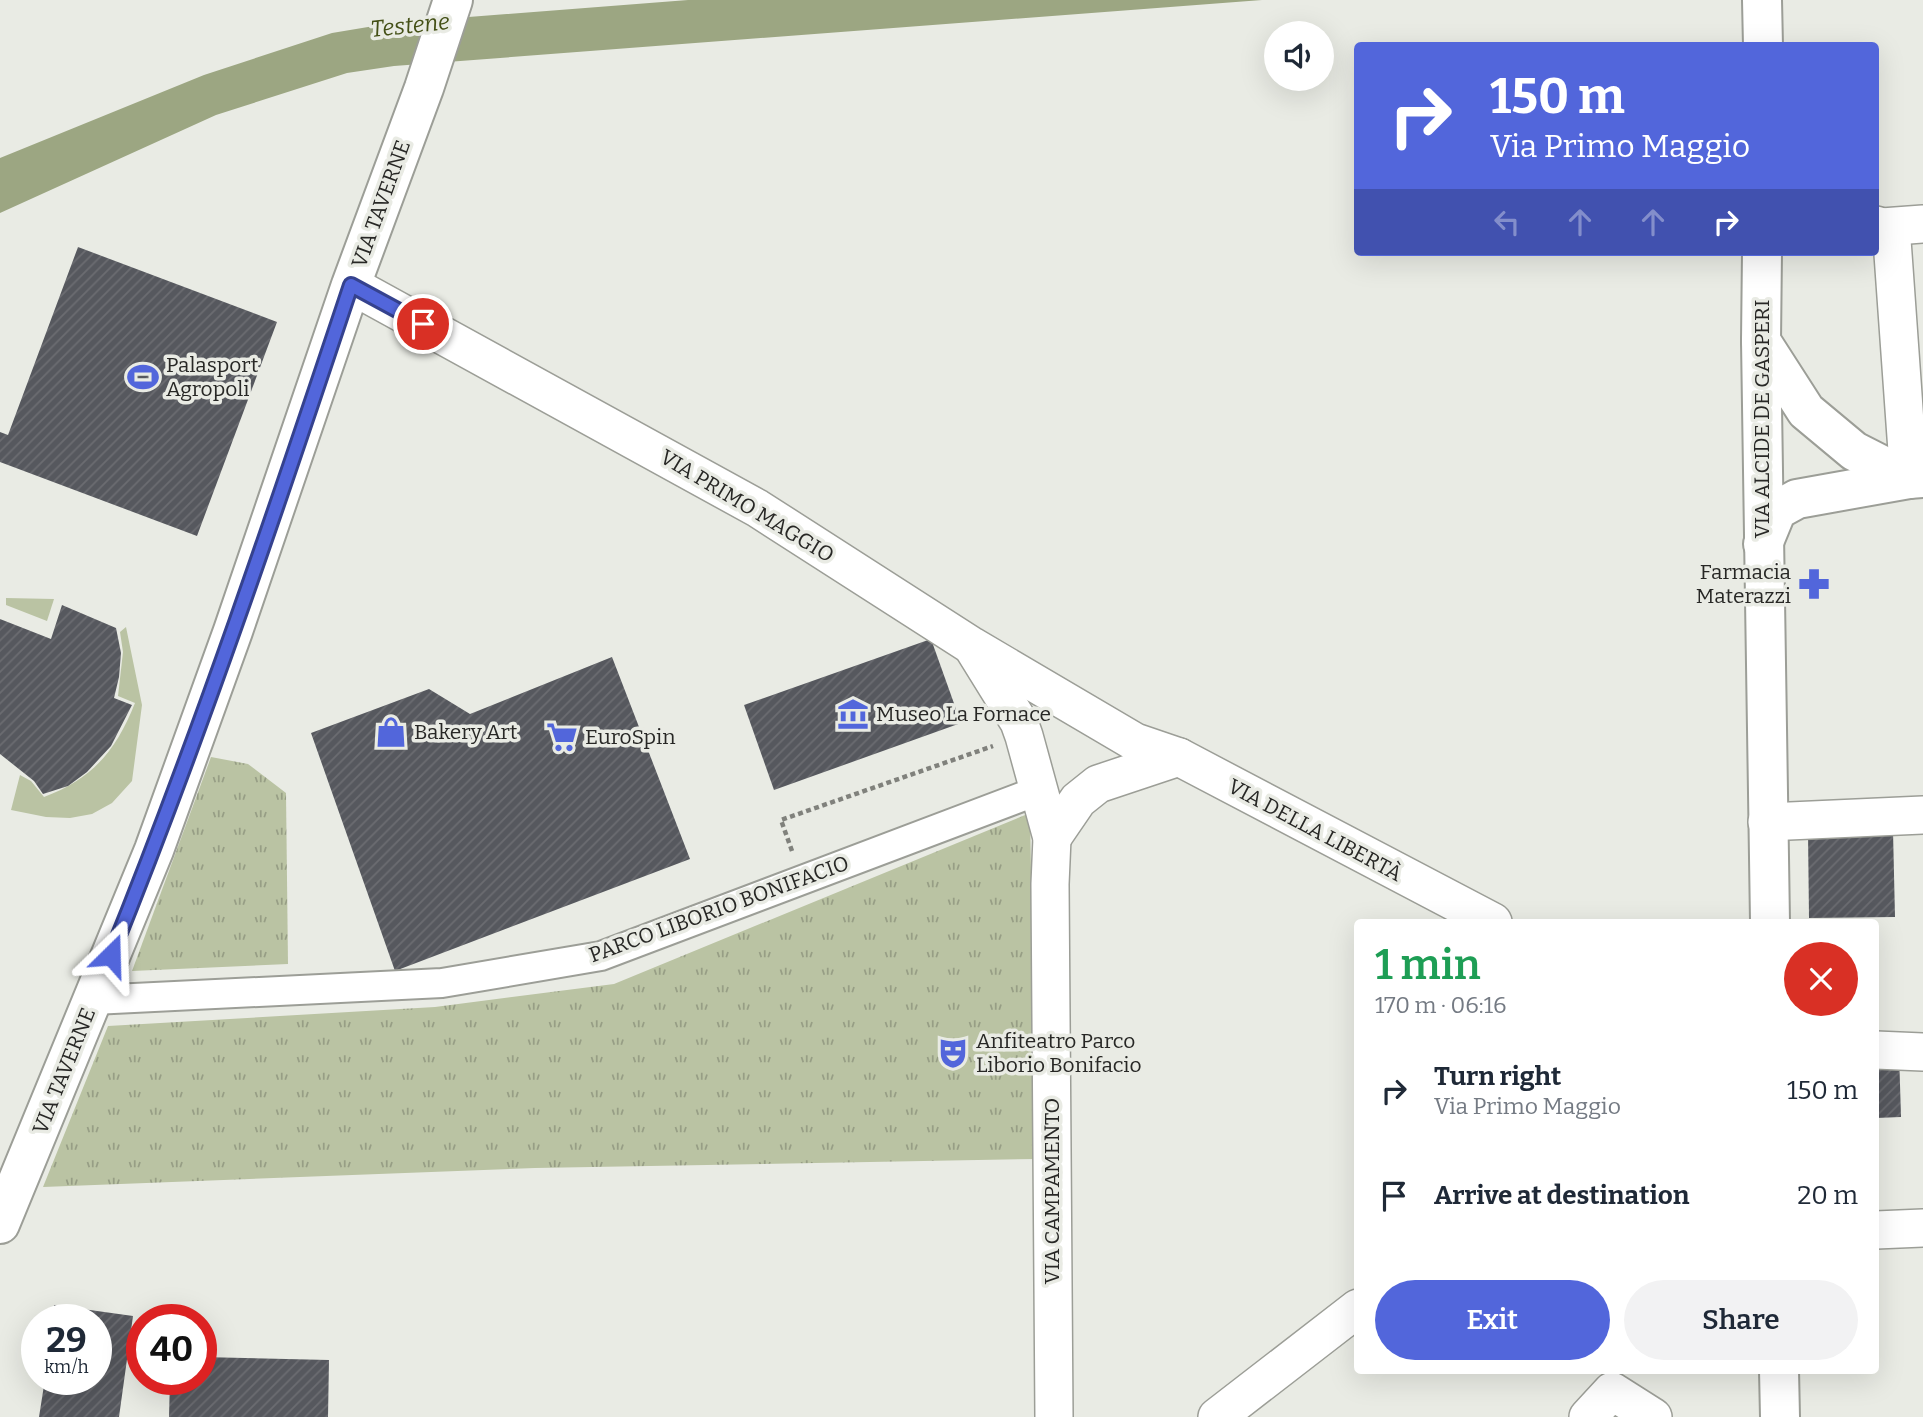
<!DOCTYPE html>
<meta charset="utf-8">
<style>
:root{--surface:#fff;--page:#f2f2f3;--text:#1f2937;--muted:#747a83;--accent:#5266db}
body{margin:0;font-family:Bitter,serif;background:var(--page);color:var(--text);height:100vh;display:flex;flex-direction:column;font-size:26px;white-space:nowrap}
*{box-sizing:border-box;margin:0}
p{font-size:23px;color:var(--muted)}
.icon{flex:none;width:38px;height:38px;fill:none;stroke:currentColor;stroke-width:2;stroke-linecap:round;stroke-linejoin:round}
.map{position:relative;flex:1;overflow:hidden}
.panel{position:absolute;left:1354px;top:919px;width:525px;height:455px;display:flex;flex-direction:column;background:var(--surface);border-radius:7px;box-shadow:0 7px 28px #0002}
.panel>*{flex:none}
.guide{position:absolute;left:1354px;top:42px;width:525px;height:214px;border-radius:7px;box-shadow:0 7px 28px #0002;background:#5266db;color:#fff;overflow:hidden}
.fabs{position:absolute;left:1264px;top:21px;display:grid;gap:14px}
.fabs a{display:grid;place-items:center;width:70px;height:70px;border-radius:50%;background:var(--surface);box-shadow:0 7px 28px #0002;font-size:35px}
.speed{position:absolute;left:21px;top:1304px;display:flex;gap:14px;font-size:35px;font-weight:700;text-align:center}
.speed>*{display:grid;place-content:center;width:91px;height:91px;border-radius:50%;background:var(--surface);box-shadow:0 7px 28px #0002;line-height:1}
.speed small{font-size:18px;font-weight:400}
.speed .limit{border:10px solid #d22;background:#fff;color:#111}
.pin{position:absolute;display:grid;place-items:center;width:60px;height:60px;color:#fff;margin:-30px;border:4px solid #fff;border-radius:50%;box-shadow:0 2px 7px #0007}
.me{position:absolute;width:77px;margin:-38px;rotate:22deg;stroke-linejoin:round;filter:drop-shadow(0 0 5px #0008)}
.turn{display:flex;align-items:center;gap:24px;height:147px;padding:0 21px;font-size:32px}
.turn .icon{width:91px;height:91px;stroke-width:2.5}
.turn b{display:block;font-size:49px;line-height:60px}
.lanes{display:flex;align-items:center;height:66px;padding:0 21px;background:#0003;justify-content:center;gap:35px;direction:ltr}
.lanes .off{opacity:.35}
.round{display:grid;place-items:center;flex:none;width:74px;height:74px;border-radius:37px;background:var(--page)}
.overview{display:flex;align-items:center;justify-content:space-between;height:119px;padding:0 21px}
h1{font-size:42px;font-weight:600;line-height:52px;color:#1e9e55}
.primary-button{display:flex;gap:14px;margin-top:auto;padding:14px 21px}
.primary-button a{flex:1;height:80px;border-radius:42px;background:var(--accent);color:#fff;font-size:28px;font-weight:600;line-height:80px;text-align:center}
.primary-button a+a{background:var(--page);color:var(--text)}
ul{padding:0;list-style:none}
li{display:flex;align-items:center;gap:21px;height:105px;padding:0 21px}
li div{flex:1}
li b{display:block;font-size:26px}
li em{font-style:normal}
.map>svg:first-child{display:block}
.grass{fill:#bac3a3}
.park{fill:url(#park-tufts)}
.water{fill:#9ca682}
.building{fill:url(#building-hatch)}
.lines{fill:none;stroke-linecap:round;stroke-linejoin:round}
.pedestrian-casing{stroke:#9c9e97;stroke-width:32}
.minor-casing{stroke:#9c9e97;stroke-width:40}
.tertiary-casing{stroke:#9c9e97;stroke-width:42}
.secondary-casing{stroke:#9c9e97;stroke-width:42}
.path{stroke:#80817c;stroke-width:4.5;stroke-dasharray:5 3.5;stroke-linecap:butt}
.pedestrian{stroke:#fff;stroke-width:28}
.minor{stroke:#fff;stroke-width:37}
.tertiary{stroke:#fff;stroke-width:38}
.secondary{stroke:#fff;stroke-width:38}
.route-casing{stroke:#35428e;stroke-width:18}
.route{stroke:#5266db;stroke-width:12}
.labels{text-anchor:middle;stroke-width:7;stroke-linejoin:round;paint-order:stroke}
.street-label{font-size:21px;fill:#272725;stroke:#e9ebe4}
.poi-label{font-size:21px;fill:#272725;stroke:#e9ebe4;text-anchor:start}
.water-label{font-size:23px;font-style:italic;fill:#445017;stroke:#e9ebe4}
</style>
<div class="map">
<svg width="1923" height="1417" viewBox="0 0 1923 1417">
<defs>
<pattern id="park-tufts" width="24" height="20" patternUnits="userSpaceOnUse" patternTransform="scale(1.75)"><rect width="24" height="20" fill="#bac3a3"/><path d="M3 7l-1-3M5 7V3M7 7l1-3M15 17l-1-3M17 17v-4M19 17l1-3" fill="none" stroke="#979e85"/></pattern>
<pattern id="building-hatch" width="6" height="6" patternUnits="userSpaceOnUse" patternTransform="scale(1.75)"><rect width="6" height="6" fill="#56585e"/><path d="M-1 1l2-2M0 6l6-6M5 7l2-2" fill="none" stroke="#6b6c71"/></pattern>
</defs>
<rect width="100%" height="100%" fill="#e9ebe4"/>
<g class="grass">
<polygon points="6,598 54,599 47,621 6,605"/>
<path d="M126,627L142,705L132,781L112,803L92,814L70,818L46,817L11,810L20,775L31,781L44,797C92,779 116,751 135,703L118,696L123,652L120,632Z"/>
</g>
<g class="park">
<polygon points="211,757 248,764 286,793 288,964 132,971"/>
<polygon points="1030,813 1036,1159 535,1168 43,1187 108,1026 435,1007 614,984"/>
</g>
<polygon class="water" points="688,0 1262,0 394,66 347,73 216,115 0,213 0,158 204,75 332,33 392,23"/>
<g class="building">
<polygon points="78,247 277,322 197,536 0,462 0,432 8,435"/>
<polygon points="62,605 116,628 121,653 119,677 114,698 132,705 111,746 87,772 68,786 43,794 34,781 0,754 0,619 51,639"/>
<polygon points="931,639 961,723 774,790 744,705"/>
<polygon points="612,657 690,859 395,971 311,733 429,689 470,714"/>
<polygon points="1893,831 1895,917 1809,918 1808,832"/>
<polygon points="1899,1052 1901,1117 1876,1118 1876,1053"/>
<polygon points="54,1305 133,1316 119,1417 39,1417 45,1379 96,1379 96,1320 53,1320"/>
<polygon points="201,1357 329,1360 328,1417 169,1417 170,1379 201,1379"/>
</g>
<g class="lines">
<defs>
<polyline id="pedestrian" points="93,1000 442,983 601,956 1040,790"/>
<g id="minor">
<polyline points="1876,225 1882,227 1892,240 1909,479"/>
<polyline points="1882,227 1923,224"/>
<polyline points="351,285 757,508 972,646 1135,742 1179,757 1493,922"/>
<polyline points="975,651 1019,722 1024,736 1052,838 1050,884 1054,1417"/>
<polyline points="1767,822 1923,815"/>
<polyline points="1052,838 1078,800 1098,784 1179,757"/>
<polyline points="1876,1050 1923,1052"/>
<polyline points="1876,1230 1923,1228"/>
<polyline points="1217,1417 1358,1308"/>
<polyline points="1588,1417 1612,1391 1653,1417"/>
</g>
<g id="tertiary">
<polyline points="1761,341 1770,922"/>
<polyline points="1763,544 1777,510 1797,499 1909,479"/>
<polyline points="0,1224 154,850 233,631 351,285 424,88 453,0"/>
<polyline points="1779,1370 1780,1417"/>
</g>
<g id="secondary">
<polyline points="1762,0 1763,46"/>
<polyline points="1762,252 1761,341 1806,411 1854,451 1909,479 1923,478"/>
</g>
</defs>
<use href="#pedestrian" class="pedestrian-casing"/>
<use href="#minor" class="minor-casing"/>
<use href="#tertiary" class="tertiary-casing"/>
<use href="#secondary" class="secondary-casing"/>
<polyline class="path" points="792,851 781,820 993,746"/>
<use href="#pedestrian" class="pedestrian"/>
<use href="#minor" class="minor"/>
<use href="#tertiary" class="tertiary"/>
<use href="#secondary" class="secondary"/>
</g>
<g class="lines">
<defs>
<path id="route" d="M111,955C200,735 276,510 351,285L423,324"/>
</defs>
<use href="#route" class="route-casing"/>
<use href="#route" class="route"/>
</g>
<defs>
<symbol id="stadium-bare" viewBox="-9 -9 18 18"><path d="M0-5a6.5 5 0 1 0 0 10a6.5 5 0 1 0 0-10ZM-3.5-1.8h7v3.6h-7Z" fill="#5266db" stroke="#e9ebe4" stroke-width="2.5" paint-order="stroke"/></symbol>
<symbol id="pharmacy-bare" viewBox="-9 -9 18 18"><path d="M-2-6h4v4h4v4h-4v4h-4v-4h-4v-4h4Z" fill="#5266db" stroke="#e9ebe4" stroke-width="2.5" paint-order="stroke"/></symbol>
<symbol id="museum-bare" viewBox="-9 -9 18 18"><path d="M0-6L6-3V-2H-6V-3ZM-5-1h2V3h-2ZM-1-1h2V3h-2ZM3-1h2V3H3ZM-6 4H6V6H-6Z" fill="#5266db" stroke="#e9ebe4" stroke-width="2.5" paint-order="stroke"/></symbol>
<symbol id="shop-bare" viewBox="-9 -9 18 18"><path d="M-5-2.5h2.3a2.7 3.5 0 0 1 5.4 0H5L5.5 6h-11ZM-1.5-2.5h3a1.5 2.3 0 0 0-3 0Z" fill="#5266db" stroke="#e9ebe4" stroke-width="2.5" paint-order="stroke"/></symbol>
<symbol id="supermarket-bare" viewBox="-9 -9 18 18"><path d="M-6-5.5h2.5l.6 2H6L4.5 2H-2.5L-4.4-4H-6ZM-1.5 3.2a1.3 1.3 0 1 0 .1 0ZM3 3.2a1.3 1.3 0 1 0 .1 0Z" fill="#5266db" stroke="#e9ebe4" stroke-width="2.5" paint-order="stroke"/></symbol>
<symbol id="theatre-bare" viewBox="-9 -9 18 18"><path d="M-5-5.5Q0-4 5-5.5V0Q5 5 0 6Q-5 5-5 0ZM-3.3-2.5H-1v1.5H-3.3ZM1-2.5H3.3v1.5H1ZM-2.8 1Q0 5.5 2.8 1Z" fill="#5266db" stroke="#e9ebe4" stroke-width="2.5" paint-order="stroke"/></symbol>
</defs>
<g fill-rule="evenodd">
<use href="#stadium-bare" x="121" y="355" width="44" height="44"/>
<use href="#pharmacy-bare" x="1792" y="562" width="44" height="44"/>
<use href="#museum-bare" x="831" y="692" width="44" height="44"/>
<use href="#shop-bare" x="369" y="710" width="44" height="44"/>
<use href="#supermarket-bare" x="540" y="715" width="44" height="44"/>
<use href="#theatre-bare" x="931" y="1031" width="44" height="44"/>
</g>
<g class="labels">
<g class="street-label">
<text transform="translate(381 204) rotate(-70)" y="7">VIA TAVERNE</text>
<text transform="translate(1762 419) rotate(-90)" y="7">VIA ALCIDE DE GASPERI</text>
<text transform="translate(747 506) rotate(31)" y="7">VIA PRIMO MAGGIO</text>
<text transform="translate(1315 830) rotate(28)" y="7">VIA DELLA LIBERTÀ</text>
<text transform="translate(719 909) rotate(-20)" y="7">PARCO LIBORIO BONIFACIO</text>
<text transform="translate(64 1071) rotate(-68)" y="7">VIA TAVERNE</text>
<text transform="translate(1052 1191) rotate(-90)" y="7">VIA CAMPAMENTO</text>
</g>
<g class="poi-label">
<text x="166" y="372">Palasport<tspan x="166" dy="24">Agropoli</tspan></text>
<text x="1791" y="579" text-anchor="end">Farmacia<tspan x="1791" dy="24">Materazzi</tspan></text>
<text x="876" y="721">Museo La Fornace</text>
<text x="414" y="739">Bakery Art</text>
<text x="585" y="744">EuroSpin</text>
<text x="976" y="1048">Anfiteatro Parco<tspan x="976" dy="24">Liborio Bonifacio</tspan></text>
</g>
<g class="water-label">
<text transform="translate(410 25) rotate(-6)" y="8">Testene</text>
</g>
</g>
</svg>
<div class="fabs">
<a><svg class="icon" aria-label="sound" viewBox="0 0 24 24"><path d="M4 9h4l5-4v14l-5-4H4zM17 9q2 3 0 6"/></svg></a>
</div>
<div class="speed"><div>29<small>km/h</small></div><div class="limit">40</div></div>
<div class="pin" style="left:423px;top:324px;background:#d93025"><svg class="icon" aria-label="arrive" viewBox="0 0 24 24"><path d="M6 21V4h12l-3 4 3 4H6"/></svg></div>
<svg class="me" style="left:111px;top:955px" viewBox="-20 -20 40 40"><path d="M0-17L14 15 0 8-14 15z" fill="#5266db" stroke="#fff" stroke-width="4"/></svg>
<div class="guide">
<div class="turn"><svg class="icon" aria-label="right" viewBox="0 0 24 24"><path d="M7 20v-9h11M14 6l5 5-5 5"/></svg><div><b>150 m</b>Via Primo Maggio</div></div>
<div class="lanes"><svg class="icon off" aria-label="left" viewBox="0 0 24 24"><path d="M17 20v-9H6M10 6l-5 5 5 5"/></svg><svg class="icon off" aria-label="ahead" viewBox="0 0 24 24"><path d="M12 20V5M6 11l6-6 6 6"/></svg><svg class="icon off" aria-label="ahead" viewBox="0 0 24 24"><path d="M12 20V5M6 11l6-6 6 6"/></svg><svg class="icon" aria-label="right" viewBox="0 0 24 24"><path d="M7 20v-9h11M14 6l5 5-5 5"/></svg></div>
</div>
<section class="panel">
<div class="overview"><div><h1>1 min</h1><p>170 m · 06:16</p></div><a class="round" style="background:#d93025;color:#fff"><svg class="icon" aria-label="close" viewBox="0 0 24 24"><path d="M6 6l12 12M18 6L6 18"/></svg></a></div>
<ul>
<li><svg class="icon" aria-label="right" viewBox="0 0 24 24"><path d="M7 20v-9h11M14 6l5 5-5 5"/></svg><div><b>Turn right</b><p>Via Primo Maggio</p></div><em>150 m</em></li>
<li><svg class="icon" aria-label="arrive" viewBox="0 0 24 24"><path d="M6 21V4h12l-3 4 3 4H6"/></svg><div><b>Arrive at destination</b></div><em>20 m</em></li>
</ul>
<div class="primary-button"><a>Exit</a><a>Share</a></div>
</section>
</div>
